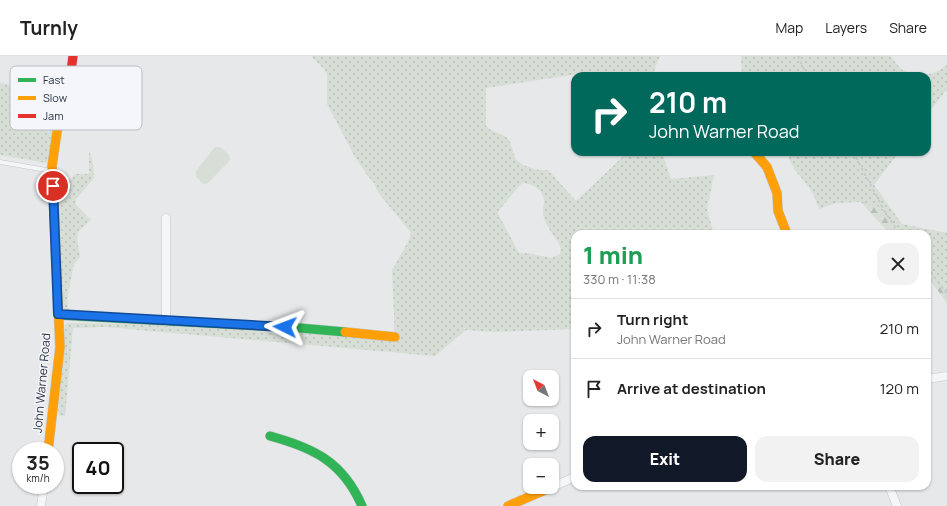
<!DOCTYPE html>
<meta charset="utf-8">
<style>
:root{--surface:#fff;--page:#f2f2f2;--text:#222;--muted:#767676;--line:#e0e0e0;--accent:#111827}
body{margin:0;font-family:Manrope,sans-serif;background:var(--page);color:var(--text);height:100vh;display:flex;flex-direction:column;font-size:15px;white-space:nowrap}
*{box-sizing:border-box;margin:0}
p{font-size:13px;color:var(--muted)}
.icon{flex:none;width:22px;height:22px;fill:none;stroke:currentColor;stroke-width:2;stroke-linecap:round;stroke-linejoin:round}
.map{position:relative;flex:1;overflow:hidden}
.details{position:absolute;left:571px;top:174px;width:360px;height:260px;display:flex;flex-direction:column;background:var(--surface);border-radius:12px;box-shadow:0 1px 3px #0004}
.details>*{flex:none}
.hud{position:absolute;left:571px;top:16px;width:360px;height:84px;border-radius:12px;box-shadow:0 1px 3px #0004;background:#00695c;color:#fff;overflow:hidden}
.needle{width:26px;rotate:318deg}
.controls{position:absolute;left:523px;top:314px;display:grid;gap:8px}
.controls a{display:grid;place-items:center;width:36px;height:36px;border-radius:8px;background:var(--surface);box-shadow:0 1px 3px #0004;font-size:20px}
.speed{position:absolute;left:12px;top:386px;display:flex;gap:8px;font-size:20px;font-weight:700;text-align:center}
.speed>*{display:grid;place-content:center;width:52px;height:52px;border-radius:50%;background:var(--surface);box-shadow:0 1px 3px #0004;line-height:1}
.speed small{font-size:10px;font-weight:400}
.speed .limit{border:2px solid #111;border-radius:6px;background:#fff;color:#111}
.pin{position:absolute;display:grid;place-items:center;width:34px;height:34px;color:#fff;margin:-17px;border:2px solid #fff;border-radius:50%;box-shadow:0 1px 4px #0007}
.me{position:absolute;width:44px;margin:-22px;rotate:273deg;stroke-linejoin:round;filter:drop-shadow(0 0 3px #0008)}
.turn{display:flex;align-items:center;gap:14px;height:84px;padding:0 12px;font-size:18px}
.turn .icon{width:52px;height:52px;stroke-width:2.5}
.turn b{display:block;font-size:28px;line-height:34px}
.round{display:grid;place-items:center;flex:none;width:42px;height:42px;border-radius:12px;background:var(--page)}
.head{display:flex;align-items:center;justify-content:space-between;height:68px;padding:0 12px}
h1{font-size:24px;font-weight:800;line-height:30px;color:#1e9e55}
.action{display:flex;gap:8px;margin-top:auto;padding:8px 12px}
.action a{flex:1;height:46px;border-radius:12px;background:var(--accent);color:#fff;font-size:16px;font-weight:800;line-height:46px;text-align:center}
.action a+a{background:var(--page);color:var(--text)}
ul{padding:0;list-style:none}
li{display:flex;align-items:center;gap:12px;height:60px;padding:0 12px;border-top:1px solid var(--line)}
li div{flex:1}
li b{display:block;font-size:15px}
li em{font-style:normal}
header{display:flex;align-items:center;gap:24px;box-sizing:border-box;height:56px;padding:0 20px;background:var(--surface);border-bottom:1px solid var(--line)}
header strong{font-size:19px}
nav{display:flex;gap:22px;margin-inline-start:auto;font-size:14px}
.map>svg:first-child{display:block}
.grass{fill:url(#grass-dots);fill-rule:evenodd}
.forest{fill:url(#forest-firs)}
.garden{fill:#d6ded6}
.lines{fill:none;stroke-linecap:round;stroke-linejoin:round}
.lane-casing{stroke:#c4c6c8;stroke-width:5}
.street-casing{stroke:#c4c6c8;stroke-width:9}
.fast-casing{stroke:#c4c6c8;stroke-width:10}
.slow-casing{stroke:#c4c6c8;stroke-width:10}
.jam-casing{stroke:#c4c6c8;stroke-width:10}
.path{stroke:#c5c6ca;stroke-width:1.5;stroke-dasharray:3 3;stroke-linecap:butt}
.lane{stroke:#f5f6f7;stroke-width:4}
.street{stroke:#f5f6f7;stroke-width:8}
.fast{stroke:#30b455;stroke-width:9}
.slow{stroke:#ff9f0a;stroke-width:9}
.jam{stroke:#e5322d;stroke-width:9}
.route-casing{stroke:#114b97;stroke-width:10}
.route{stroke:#1a73e8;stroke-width:7}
.labels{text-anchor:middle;stroke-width:3;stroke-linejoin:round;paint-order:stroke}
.street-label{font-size:12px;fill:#2b3445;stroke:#f4f6f9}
.key{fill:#f4f6f9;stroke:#b8bcc3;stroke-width:1}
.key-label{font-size:11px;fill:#2b3445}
</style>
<header>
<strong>Turnly</strong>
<nav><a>Map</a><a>Layers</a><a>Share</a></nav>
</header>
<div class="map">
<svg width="947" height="450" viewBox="0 0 947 450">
<defs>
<pattern id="grass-dots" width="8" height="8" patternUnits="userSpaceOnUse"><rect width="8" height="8" fill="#d6ded6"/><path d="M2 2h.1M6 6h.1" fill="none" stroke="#b8bfb9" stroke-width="1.8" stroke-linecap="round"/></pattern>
<pattern id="forest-firs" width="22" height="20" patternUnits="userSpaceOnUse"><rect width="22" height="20" fill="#d6ded6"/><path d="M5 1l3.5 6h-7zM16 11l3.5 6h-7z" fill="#b8bfb9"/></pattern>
</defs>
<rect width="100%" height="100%" fill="#e6e8ea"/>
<g class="grass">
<path d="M311,0H660L652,20H580L578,18L486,32V70C492,77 502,77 507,82C513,88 512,97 516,103C522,111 539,115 548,114L576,145L628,96H662L671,123L714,119L707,154L714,178H575V273L494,276L466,274L435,300L105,271L73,272L65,360H60L58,357L65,268L67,267L150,268L299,274L395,284L392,214L408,186L411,177L377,135L374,127L367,119L355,101L327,48V18L324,13ZM524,127C535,129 544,134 544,147C543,152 542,156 544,162C547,172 556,182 561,192L560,198L551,202L526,197H519L498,158L499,154L520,129Z"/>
<polygon points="741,0 890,0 901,13 914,20 742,20"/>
<path d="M947,9V33L927,59V20H917C929,19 938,16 947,9Z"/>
<polygon points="0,27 59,38 47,107 0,99"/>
<polygon points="89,94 93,107 94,122 76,143 75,148 91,164 79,175 77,182 80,201 74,208 67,243 69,256 65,256 63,251 57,118 67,118 69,123 71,123 75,118 89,118"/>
<path d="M789,96H899L874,129L902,168L947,177V247L927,220V178H890L861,146L836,147L819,153C816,146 814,138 810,133C802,120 788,112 789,96Z"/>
</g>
<g class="forest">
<polygon points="861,146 875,148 880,152 897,178 890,178"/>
<path d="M927,208C937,219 947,232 947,247L927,220Z"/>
</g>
<polygon class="garden" points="215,91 220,91 229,99 230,104 208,127 204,128 196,121 196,115"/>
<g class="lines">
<defs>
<polyline id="lane" points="0,106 52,115"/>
<g id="street">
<polyline points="166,162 166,266"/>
<polyline points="927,323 947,320"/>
<polyline points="889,430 897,450"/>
<polyline points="552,431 575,421"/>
<polyline points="41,450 44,429"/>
</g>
<g id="fast">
<polyline points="58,259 300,272 345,276"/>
<path d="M270,380C314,392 343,406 362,450"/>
</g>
<g id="slow">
<polyline points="754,96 767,111 777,137 778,155 787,178"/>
<polyline points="345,276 395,281"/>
<polyline points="48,395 60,291 52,110 57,76 61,62"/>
<polyline points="508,450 552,431"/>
</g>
<polyline id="jam" points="61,62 69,31 73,0"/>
</defs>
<use href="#lane" class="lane-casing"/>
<use href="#street" class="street-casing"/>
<use href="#fast" class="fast-casing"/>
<use href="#slow" class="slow-casing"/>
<use href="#jam" class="jam-casing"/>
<g class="path">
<polyline points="798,0 807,20"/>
<polyline points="853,96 885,156 900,178"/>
<polyline points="927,211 947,238"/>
</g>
<use href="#lane" class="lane"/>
<use href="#street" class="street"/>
<use href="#fast" class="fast"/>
<use href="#slow" class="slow"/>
<use href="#jam" class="jam"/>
</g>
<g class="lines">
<defs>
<polyline id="route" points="53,130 58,258 285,271"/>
</defs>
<use href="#route" class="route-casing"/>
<use href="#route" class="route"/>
</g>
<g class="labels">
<g class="street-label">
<text transform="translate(42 327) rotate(-85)" y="4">John Warner Road</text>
</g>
</g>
<rect x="10" y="10" width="132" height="64" rx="6" class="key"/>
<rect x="18" y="22" width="18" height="4" fill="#30b455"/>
<rect x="18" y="40" width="18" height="4" fill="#ff9f0a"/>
<rect x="18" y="58" width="18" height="4" fill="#e5322d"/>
<g class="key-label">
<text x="43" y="28">Fast</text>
<text x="43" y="46">Slow</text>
<text x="43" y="64">Jam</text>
</g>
</svg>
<div class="controls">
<a><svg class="needle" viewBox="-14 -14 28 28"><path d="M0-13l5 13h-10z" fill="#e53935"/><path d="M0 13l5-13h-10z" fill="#767676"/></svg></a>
<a>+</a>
<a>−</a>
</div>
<div class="speed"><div>35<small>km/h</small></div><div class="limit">40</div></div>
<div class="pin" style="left:53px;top:130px;background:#d93025"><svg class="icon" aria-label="arrive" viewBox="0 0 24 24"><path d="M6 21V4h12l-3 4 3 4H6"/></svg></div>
<svg class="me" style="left:285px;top:271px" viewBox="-20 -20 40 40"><path d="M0-17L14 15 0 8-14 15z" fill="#1a73e8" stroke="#fff" stroke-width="4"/></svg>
<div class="hud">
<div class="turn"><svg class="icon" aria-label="right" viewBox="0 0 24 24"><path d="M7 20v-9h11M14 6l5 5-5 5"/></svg><div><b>210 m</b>John Warner Road</div></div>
</div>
<section class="details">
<div class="head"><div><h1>1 min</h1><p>330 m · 11:38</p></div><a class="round"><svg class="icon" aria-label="close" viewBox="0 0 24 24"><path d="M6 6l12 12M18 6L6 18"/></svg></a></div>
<ul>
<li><svg class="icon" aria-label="right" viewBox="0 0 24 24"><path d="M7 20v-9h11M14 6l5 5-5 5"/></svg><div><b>Turn right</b><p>John Warner Road</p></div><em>210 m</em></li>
<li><svg class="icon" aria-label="arrive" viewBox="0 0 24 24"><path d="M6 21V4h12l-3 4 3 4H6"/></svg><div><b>Arrive at destination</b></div><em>120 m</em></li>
</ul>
<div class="action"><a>Exit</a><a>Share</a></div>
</section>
</div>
